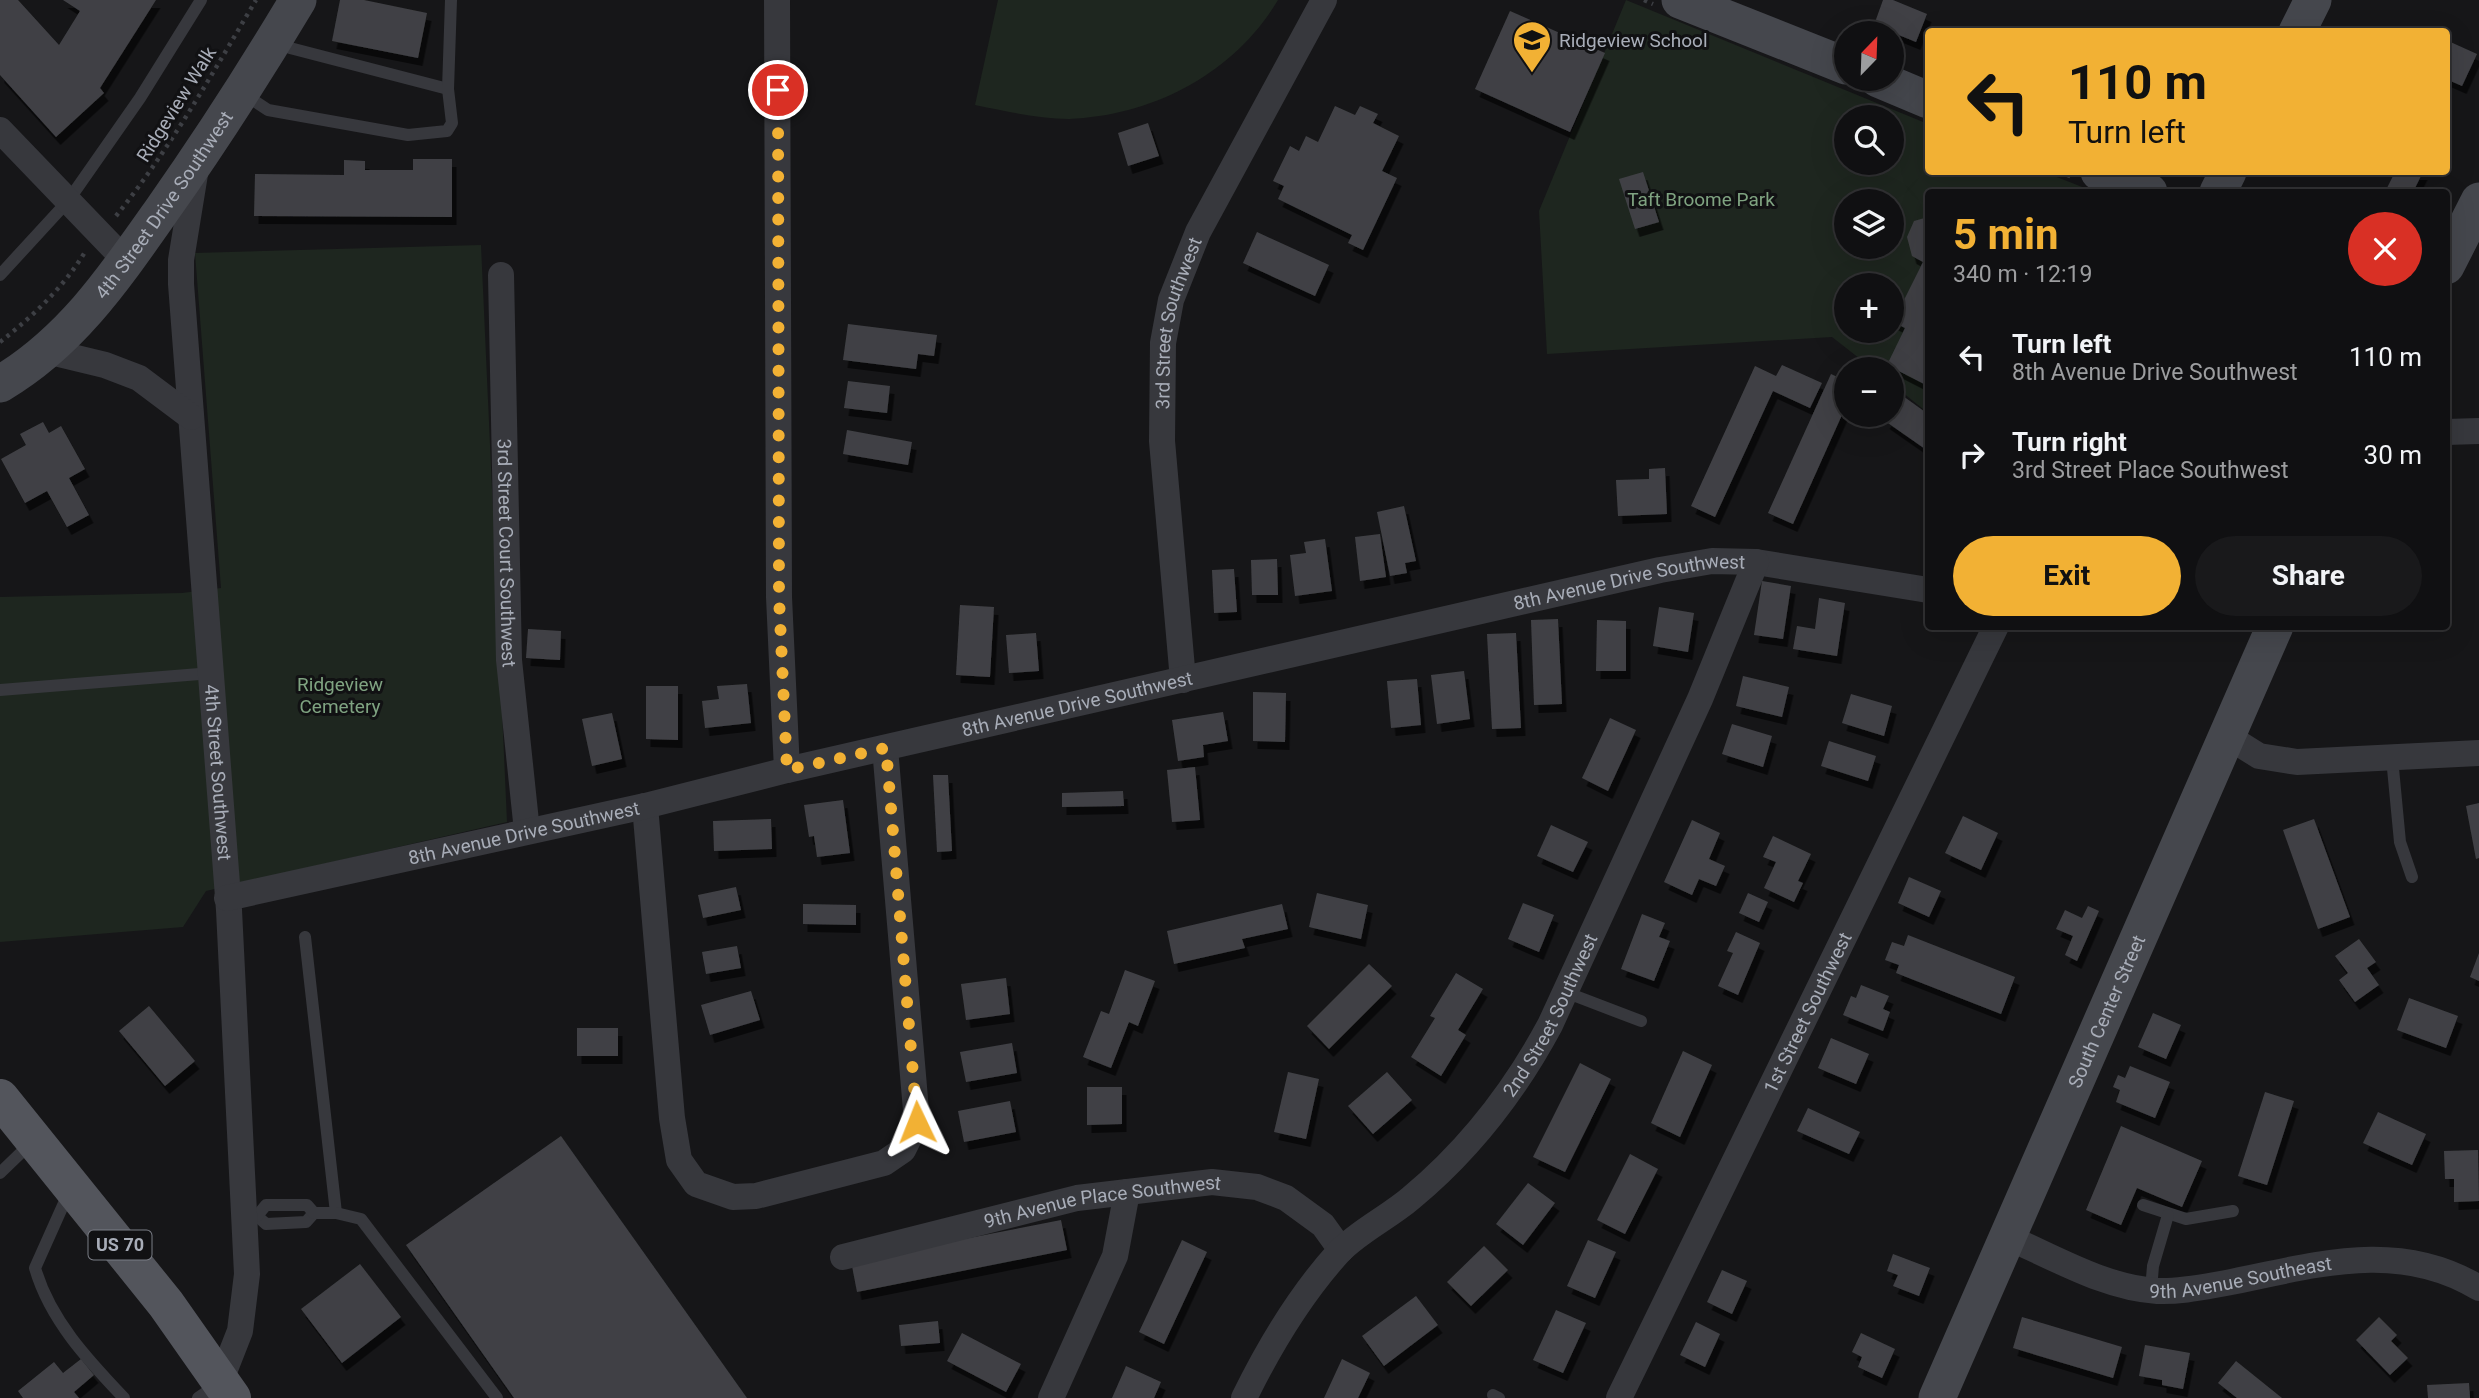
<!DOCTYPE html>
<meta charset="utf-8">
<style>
:root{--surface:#101012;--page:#19191b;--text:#f1f3f6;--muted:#9c9d9f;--line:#303032;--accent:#f2b134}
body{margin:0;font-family:Roboto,sans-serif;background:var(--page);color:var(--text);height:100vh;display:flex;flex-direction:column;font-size:26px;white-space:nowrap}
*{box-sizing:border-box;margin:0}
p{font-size:23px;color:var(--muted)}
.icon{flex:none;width:38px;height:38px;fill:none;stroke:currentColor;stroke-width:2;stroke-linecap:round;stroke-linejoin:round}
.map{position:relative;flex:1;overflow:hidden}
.drawer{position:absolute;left:1925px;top:189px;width:525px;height:441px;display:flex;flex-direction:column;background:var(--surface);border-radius:7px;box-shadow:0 7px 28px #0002,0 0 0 2px var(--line)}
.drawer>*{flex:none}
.banner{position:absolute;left:1925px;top:28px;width:525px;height:147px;border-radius:7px;box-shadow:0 7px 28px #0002,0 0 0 2px var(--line);background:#f2b134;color:#111;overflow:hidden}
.needle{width:46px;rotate:23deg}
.buttons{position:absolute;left:1834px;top:21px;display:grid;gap:14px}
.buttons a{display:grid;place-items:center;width:70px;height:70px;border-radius:50%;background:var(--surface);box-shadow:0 7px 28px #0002,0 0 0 2px var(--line);font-size:35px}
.pin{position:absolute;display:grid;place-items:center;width:60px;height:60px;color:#fff;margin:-30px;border:4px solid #fff;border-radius:50%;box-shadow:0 2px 7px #0007}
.me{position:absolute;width:77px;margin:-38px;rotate:358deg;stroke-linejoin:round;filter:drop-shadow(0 0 5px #0008)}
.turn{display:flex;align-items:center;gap:24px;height:147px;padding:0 28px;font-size:32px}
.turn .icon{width:91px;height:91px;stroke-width:2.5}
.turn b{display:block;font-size:49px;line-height:60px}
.round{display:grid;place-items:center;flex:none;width:74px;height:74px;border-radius:37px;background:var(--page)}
.overview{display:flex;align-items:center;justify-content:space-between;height:119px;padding:0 28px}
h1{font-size:42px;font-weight:700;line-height:52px;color:var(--accent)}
.button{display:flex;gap:14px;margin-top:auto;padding:14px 28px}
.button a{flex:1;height:80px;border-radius:42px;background:var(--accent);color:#111;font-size:28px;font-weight:700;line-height:80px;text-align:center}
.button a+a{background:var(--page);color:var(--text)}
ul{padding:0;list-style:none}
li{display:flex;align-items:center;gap:21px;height:98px;padding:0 28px}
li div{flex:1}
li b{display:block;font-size:26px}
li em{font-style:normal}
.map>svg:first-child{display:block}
.green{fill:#1e261f;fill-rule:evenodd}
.building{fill:#404145;filter:url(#shadow)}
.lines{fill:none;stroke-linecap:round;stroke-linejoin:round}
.path{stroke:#3d3f44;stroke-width:4.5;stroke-dasharray:3.5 5;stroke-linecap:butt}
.lane{stroke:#37383d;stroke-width:12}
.street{stroke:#37383d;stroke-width:26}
.secondary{stroke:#45474d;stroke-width:37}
.primary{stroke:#53555c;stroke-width:38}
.route{stroke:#f2b134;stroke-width:12;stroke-dasharray:0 21.6}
.labels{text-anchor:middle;stroke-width:6;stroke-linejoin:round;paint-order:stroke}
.shield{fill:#111113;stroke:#7b7e86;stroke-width:2}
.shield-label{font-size:18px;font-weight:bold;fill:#a8adb8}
.poi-label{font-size:19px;fill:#a8adb8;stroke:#111113;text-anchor:start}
.street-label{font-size:19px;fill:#a8adb8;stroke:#111113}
.park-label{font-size:19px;fill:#7fa381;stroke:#111113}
</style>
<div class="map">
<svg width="2479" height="1398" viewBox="0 0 2479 1398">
<defs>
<filter id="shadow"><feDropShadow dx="4.5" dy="8" stdDeviation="0" flood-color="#0009"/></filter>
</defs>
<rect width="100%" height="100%" fill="#161618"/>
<g class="green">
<path d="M998,0H1278C1235,73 1153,116 1069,119C1038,119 1005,111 975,105Z"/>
<path d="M1626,0L1928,124V172H2044L2095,192H1928V413L1892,384V369H1873L1832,337L1547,354L1539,211ZM1846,117H1892V163H1846ZM1846,201H1892V247H1846ZM1846,285H1892V331H1846Z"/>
<polygon points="481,245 507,822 206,891 183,927 0,942 0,597 182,593 221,588 195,253"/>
</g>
<g class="building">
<polygon points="0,0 18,0 59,45 80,11 63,0 156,0 100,88 104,93 56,137 0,75"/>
<polygon points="340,0 364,0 427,13 418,58 332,41"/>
<polygon points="1883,0 1893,0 1927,14 1916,42 1874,25"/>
<polygon points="1510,11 1605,53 1570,132 1475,89"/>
<polygon points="2446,40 2477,54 2462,86 2446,79"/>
<polygon points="1335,106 1355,115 1360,106 1378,114 1373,123 1399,136 1382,171 1397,178 1363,250 1348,243 1352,235 1278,199 1284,186 1273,181 1290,146 1299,151 1306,136 1318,142"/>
<polygon points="1148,123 1159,156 1128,166 1118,133"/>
<polygon points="413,159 452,159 452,217 254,216 255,174 344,175 344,160 365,161 365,170 413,170"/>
<polygon points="1643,172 1659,222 1635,229 1619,179"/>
<polygon points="2395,172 2423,172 2413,192 2385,192"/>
<polygon points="1928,217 1928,386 1887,365 1905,328 1893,322 1923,262 1912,256 1907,237 1914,221"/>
<polygon points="1257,232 1329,265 1315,296 1243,263"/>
<polygon points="848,324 937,335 934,356 918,354 916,369 843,360"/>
<polygon points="1782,365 1822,383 1810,408 1773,391 1715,517 1691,506 1755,366 1776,376"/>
<polygon points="1831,374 1846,381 1846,406 1793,524 1768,513"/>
<polygon points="848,381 890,386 887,413 844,408"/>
<polygon points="1903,396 1928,414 1928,451 1885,421"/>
<polygon points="43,422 49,433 61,426 85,469 69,478 89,515 67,527 47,491 25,503 1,459 26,445 20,434"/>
<polygon points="847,430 912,442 908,465 843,454"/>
<polygon points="1665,468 1667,514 1618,516 1616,480 1649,479 1649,469"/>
<polygon points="1404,506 1416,561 1405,563 1407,573 1390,576 1377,512"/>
<polygon points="1380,534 1386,577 1360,581 1355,537"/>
<polygon points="1325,539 1332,591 1295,596 1290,555 1306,553 1304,542"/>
<polygon points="1277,559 1278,595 1252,595 1251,560"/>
<polygon points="1234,569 1237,612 1214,613 1212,570"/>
<polygon points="1762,581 1791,586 1783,639 1754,635"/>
<polygon points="1819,598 1845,603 1837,656 1793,649 1797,626 1815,629"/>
<polygon points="960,605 994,607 990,677 956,675"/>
<polygon points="1659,607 1694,613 1688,652 1653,646"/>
<polygon points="1558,619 1562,704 1534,705 1531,620"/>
<polygon points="1597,620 1626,621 1626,671 1596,671"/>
<polygon points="528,629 561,631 560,660 526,658"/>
<polygon points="1036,633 1039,671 1009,673 1006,635"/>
<polygon points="1516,633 1521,728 1492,729 1487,634"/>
<polygon points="1464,671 1470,719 1437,724 1431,675"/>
<polygon points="1743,676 1789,687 1782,717 1736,706"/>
<polygon points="1417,679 1421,725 1391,728 1387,681"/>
<polygon points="747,684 751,723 705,728 702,701 719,699 717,686"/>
<polygon points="646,686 678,686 678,740 646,739"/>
<polygon points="1253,692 1286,693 1285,742 1253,741"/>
<polygon points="1851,694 1892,706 1884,736 1842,723"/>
<polygon points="1223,712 1228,741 1203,745 1204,757 1178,761 1172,720"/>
<polygon points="612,713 622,759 592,766 582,719"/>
<polygon points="1610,718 1636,730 1608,791 1582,778"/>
<polygon points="1732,724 1772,736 1763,767 1722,754"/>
<polygon points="1829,741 1876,756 1868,781 1821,766"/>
<polygon points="1195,767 1200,820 1172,822 1167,770"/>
<polygon points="933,775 948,775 952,851 937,852"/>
<polygon points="1123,791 1124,806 1062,807 1062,793"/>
<polygon points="843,800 850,853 817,857 814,836 809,837 804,805"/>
<polygon points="2479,803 2479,858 2476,859 2466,806"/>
<polygon points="1963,816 1998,833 1981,870 1945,853"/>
<polygon points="771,819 772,849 714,851 713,821"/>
<polygon points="2314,819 2350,917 2318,929 2283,830"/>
<polygon points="1692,820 1720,833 1709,859 1725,866 1716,886 1699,879 1692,895 1664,882"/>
<polygon points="1551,825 1588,842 1573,872 1537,856"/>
<polygon points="1773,836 1811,854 1798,881 1803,883 1794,902 1764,888 1776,862 1763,857"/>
<polygon points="1909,877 1941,891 1929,917 1898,903"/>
<polygon points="736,887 741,910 703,918 698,895"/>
<polygon points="1317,893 1368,905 1361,939 1309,927"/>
<polygon points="1748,893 1768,902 1759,922 1739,913"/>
<polygon points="1523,903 1554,915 1539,952 1508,939"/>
<polygon points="803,904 856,905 856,925 803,924"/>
<polygon points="1282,904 1288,929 1242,939 1245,948 1174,964 1167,931"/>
<polygon points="2088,906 2099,911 2077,961 2065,955 2073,936 2056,929 2065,910 2082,918"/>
<polygon points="1642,914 1665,923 1659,937 1670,941 1654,981 1621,969"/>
<polygon points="1736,932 1760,943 1738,995 1718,986 1733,953 1727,951"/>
<polygon points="1908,935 2015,977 2001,1014 1896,973 1899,965 1885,960 1892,942 1904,946"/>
<polygon points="2359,939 2376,962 2367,968 2379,985 2355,1002 2339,980 2348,973 2335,956"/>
<polygon points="737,946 741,968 706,974 702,952"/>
<polygon points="2479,953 2479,981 2470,977"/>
<polygon points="1369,964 1392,986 1329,1049 1307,1026"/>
<polygon points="1125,970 1155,981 1138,1026 1129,1022 1111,1068 1083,1057 1101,1011 1109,1014"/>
<polygon points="1456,973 1483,989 1458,1030 1466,1035 1441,1076 1411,1057 1435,1018 1430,1016"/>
<polygon points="1006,978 1010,1014 966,1020 961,984"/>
<polygon points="1861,985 1889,996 1883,1009 1890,1012 1883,1031 1843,1015 1851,996 1856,998"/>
<polygon points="751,991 760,1020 710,1035 701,1005"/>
<polygon points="2409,998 2458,1016 2446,1048 2397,1030"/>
<polygon points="149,1006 195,1061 165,1086 119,1031"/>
<polygon points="2153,1013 2181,1025 2166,1059 2138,1047"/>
<rect x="577" y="1028" width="41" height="28"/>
<polygon points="1831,1038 1869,1054 1856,1084 1818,1068"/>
<polygon points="1012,1043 1017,1073 966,1082 960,1052"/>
<polygon points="1683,1051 1712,1065 1680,1137 1651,1123"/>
<polygon points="1580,1063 1611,1079 1565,1172 1533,1157"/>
<polygon points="2130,1066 2170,1082 2155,1118 2116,1102 2120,1090 2113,1087 2118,1075 2125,1078"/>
<polygon points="1288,1072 1319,1079 1306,1139 1274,1132"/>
<polygon points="1387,1072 1412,1100 1373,1134 1348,1106"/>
<polygon points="1087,1087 1122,1087 1122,1124 1087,1125"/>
<polygon points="2265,1092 2294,1101 2267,1185 2238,1176"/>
<polygon points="1010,1101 1016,1132 964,1142 958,1111"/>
<polygon points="1808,1108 1860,1132 1849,1154 1797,1131"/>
<polygon points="2378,1112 2426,1134 2412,1165 2363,1143"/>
<polygon points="2121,1126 2202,1161 2182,1207 2137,1188 2121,1225 2086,1210"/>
<polygon points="561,1136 747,1398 514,1398 406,1245"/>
<polygon points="2478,1150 2479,1201 2454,1202 2454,1179 2445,1179 2444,1151"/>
<polygon points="1630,1154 1658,1169 1625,1234 1597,1220"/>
<polygon points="1528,1183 1555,1203 1523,1245 1496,1224"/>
<polygon points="1061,1220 1067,1250 857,1292 851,1261"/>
<polygon points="1182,1240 1207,1252 1164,1344 1139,1332"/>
<polygon points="1588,1240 1616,1252 1595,1298 1567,1286"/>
<polygon points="1484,1246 1508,1270 1471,1306 1447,1282"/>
<polygon points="1893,1254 1930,1268 1919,1296 1893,1286 1898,1275 1887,1271"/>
<polygon points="360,1264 401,1317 342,1363 301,1309"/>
<polygon points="1722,1270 1747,1281 1732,1314 1707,1302"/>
<polygon points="1416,1296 1438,1325 1384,1366 1362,1336"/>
<polygon points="1556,1310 1586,1323 1563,1373 1533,1360"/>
<polygon points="2022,1317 2122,1347 2113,1378 2013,1348"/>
<polygon points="2379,1317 2397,1335 2391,1341 2408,1358 2390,1375 2356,1340"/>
<polygon points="938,1321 940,1343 901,1346 899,1325"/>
<polygon points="1696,1322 1720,1334 1705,1367 1680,1355"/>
<polygon points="962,1333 1021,1364 1006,1392 947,1361"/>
<polygon points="1861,1333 1895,1349 1882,1378 1858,1367 1862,1357 1852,1352"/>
<polygon points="2145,1345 2190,1353 2183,1389 2162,1385 2162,1380 2139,1376"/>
<polygon points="81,1359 94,1375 74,1392 79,1398 23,1398 18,1391 54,1362 63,1373"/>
<polygon points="1342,1359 1370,1373 1358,1398 1324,1398"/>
<polygon points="2236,1361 2282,1398 2237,1398 2218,1383"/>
<polygon points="1126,1366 1161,1382 1154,1398 1112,1398"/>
<polygon points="2469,1383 2470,1398 2428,1398 2427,1385"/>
</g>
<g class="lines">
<g class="path">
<polyline points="1644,0 1653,4"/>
<polyline points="2059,172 2073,177"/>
<path d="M116,216C170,149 212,74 256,0"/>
<path d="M0,342C33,316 63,288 85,252"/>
</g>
<g class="lane">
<polyline points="277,41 290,48 448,89"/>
<polyline points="244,94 268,110 408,135 447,131 452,123 448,89 451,0"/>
<polyline points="0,275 68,201 140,98 201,0"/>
<polyline points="0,690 212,673"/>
<polyline points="2392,758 2400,842 2412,877"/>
<polyline points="305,937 336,1213"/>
<polyline points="1565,992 1641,1021"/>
<polyline points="0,1173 30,1144"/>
<path d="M69,1192L35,1268C50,1320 88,1360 124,1398"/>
<polyline points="2143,1205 2186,1219 2233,1211"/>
<polyline points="248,1216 257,1216 266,1224 306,1222 314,1213"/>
<polyline points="257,1216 266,1205 307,1205 314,1213 336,1213 361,1219 497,1398"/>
<polyline points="2151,1290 2153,1266 2168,1215"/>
<polyline points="1493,1395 1499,1398"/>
<polyline points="198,1398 218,1384"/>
</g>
<g class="street">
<polyline points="777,0 779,597 787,770"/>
<polyline points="0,130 126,261"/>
<path id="s1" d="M196,168L181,260V284L229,910L247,1274L240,1331L220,1382"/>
<path id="s2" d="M501,275L509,660L527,831"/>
<polyline points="47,351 105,365 139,378 191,417"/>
<polyline points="2446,432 2479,431"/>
<path id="s3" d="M1183,680L1162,441L1163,343L1171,300L1198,232L1324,0"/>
<polyline points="2227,736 2259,756 2297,762 2479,753"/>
<polyline points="645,806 672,1118 679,1160 696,1184 733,1197 756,1196 884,1163 903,1150 917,1122 885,748"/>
<path id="s4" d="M227,898L645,806L787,770L1660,570L1712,561L1756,562L1928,590"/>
<path id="s5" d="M2007,1237C2054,1257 2105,1288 2157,1291C2180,1292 2203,1287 2226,1283C2313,1266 2397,1238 2479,1288"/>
<path id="s6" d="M843,1257L1077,1198L1212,1182L1257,1187L1286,1198L1323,1225L1341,1250"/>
<polyline points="1051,1398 1115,1256 1127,1192"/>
<path id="s7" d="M1244,1398C1270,1345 1299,1296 1339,1252C1359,1231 1389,1217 1411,1198C1470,1149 1514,1092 1550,1025L1700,699L1756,562"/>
<path id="s8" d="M1619,1398L1996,626"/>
</g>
<g class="secondary">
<polyline points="1680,0 1846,66"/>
<polyline points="2297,32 2313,0"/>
<polyline points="1878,79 1928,100"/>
<polyline points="2099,172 2149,192"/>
<polyline points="2218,192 2228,172"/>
<polyline points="2446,266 2479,201"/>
<path id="s9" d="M0,384C71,342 115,277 162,210C210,142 255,72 298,0"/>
<path id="s10" d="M1937,1398L2275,626"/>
</g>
<polyline class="primary" points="0,1098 166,1304 232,1398"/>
</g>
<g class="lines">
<polyline class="route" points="778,90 779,597 787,770 886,748 917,1122"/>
</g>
<defs>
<symbol id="school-pin" viewBox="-11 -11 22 30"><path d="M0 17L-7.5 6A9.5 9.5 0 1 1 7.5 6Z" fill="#f2b134" stroke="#111113"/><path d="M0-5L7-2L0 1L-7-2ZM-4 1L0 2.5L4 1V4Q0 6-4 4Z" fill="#111"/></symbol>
</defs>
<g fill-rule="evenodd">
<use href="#school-pin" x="1510" y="18" width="44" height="60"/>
</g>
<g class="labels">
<rect class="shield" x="88.5" y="1230.5" width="63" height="29" rx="5"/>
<g class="shield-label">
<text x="120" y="1251">US 70</text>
</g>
<g class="poi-label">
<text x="1559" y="47">Ridgeview School</text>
</g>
<g class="street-label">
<text transform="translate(176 104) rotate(-58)" y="7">Ridgeview Walk</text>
<text dy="7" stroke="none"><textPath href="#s9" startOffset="245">4th Street Drive Southwest</textPath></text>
<text dy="7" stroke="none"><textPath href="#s3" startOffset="360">3rd Street Southwest</textPath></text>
<text dy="7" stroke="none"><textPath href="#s2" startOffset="278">3rd Street Court Southwest</textPath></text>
<text dy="7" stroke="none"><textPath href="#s4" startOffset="1438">8th Avenue Drive Southwest</textPath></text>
<text dy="7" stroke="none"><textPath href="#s4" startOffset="872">8th Avenue Drive Southwest</textPath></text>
<text dy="7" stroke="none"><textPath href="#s1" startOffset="607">4th Street Southwest</textPath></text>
<text dy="7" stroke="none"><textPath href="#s4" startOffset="304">8th Avenue Drive Southwest</textPath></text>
<text dy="7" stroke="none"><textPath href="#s8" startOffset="429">1st Street Southwest</textPath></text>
<text dy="7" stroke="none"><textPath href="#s10" startOffset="422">South Center Street</textPath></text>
<text dy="7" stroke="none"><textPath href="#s7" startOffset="497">2nd Street Southwest</textPath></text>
<text dy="7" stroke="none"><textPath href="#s6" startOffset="266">9th Avenue Place Southwest</textPath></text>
<text dy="7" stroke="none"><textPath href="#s5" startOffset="245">9th Avenue Southeast</textPath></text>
</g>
<g class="park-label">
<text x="1701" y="206">Taft Broome Park</text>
<text x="340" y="691">Ridgeview<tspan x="340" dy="22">Cemetery</tspan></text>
</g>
</g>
</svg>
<div class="buttons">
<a><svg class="needle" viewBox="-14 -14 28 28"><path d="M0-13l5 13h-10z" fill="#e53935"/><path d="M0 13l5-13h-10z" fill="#9c9d9f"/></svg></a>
<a><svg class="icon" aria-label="search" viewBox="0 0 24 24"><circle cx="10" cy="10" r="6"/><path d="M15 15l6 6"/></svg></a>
<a><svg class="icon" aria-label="layers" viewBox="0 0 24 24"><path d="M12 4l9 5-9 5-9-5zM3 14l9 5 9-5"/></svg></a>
<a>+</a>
<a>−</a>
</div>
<div class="pin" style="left:778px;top:90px;background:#d93025"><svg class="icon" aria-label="arrive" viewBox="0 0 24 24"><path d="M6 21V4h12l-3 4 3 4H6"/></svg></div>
<svg class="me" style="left:917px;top:1122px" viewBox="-20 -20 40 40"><path d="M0-17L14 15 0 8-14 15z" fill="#f2b134" stroke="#fff" stroke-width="4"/></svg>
<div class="banner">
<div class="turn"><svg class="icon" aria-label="left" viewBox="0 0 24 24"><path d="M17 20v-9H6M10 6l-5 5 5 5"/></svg><div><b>110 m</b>Turn left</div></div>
</div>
<section class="drawer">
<div class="overview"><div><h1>5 min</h1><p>340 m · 12:19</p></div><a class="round" style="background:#d93025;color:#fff"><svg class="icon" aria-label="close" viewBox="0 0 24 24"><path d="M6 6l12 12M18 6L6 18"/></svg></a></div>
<ul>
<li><svg class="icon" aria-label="left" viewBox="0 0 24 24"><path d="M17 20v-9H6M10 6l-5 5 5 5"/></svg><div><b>Turn left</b><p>8th Avenue Drive Southwest</p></div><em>110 m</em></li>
<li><svg class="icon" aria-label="right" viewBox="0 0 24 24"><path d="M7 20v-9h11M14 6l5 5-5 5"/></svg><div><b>Turn right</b><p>3rd Street Place Southwest</p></div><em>30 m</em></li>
</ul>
<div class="button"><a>Exit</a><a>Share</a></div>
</section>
</div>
